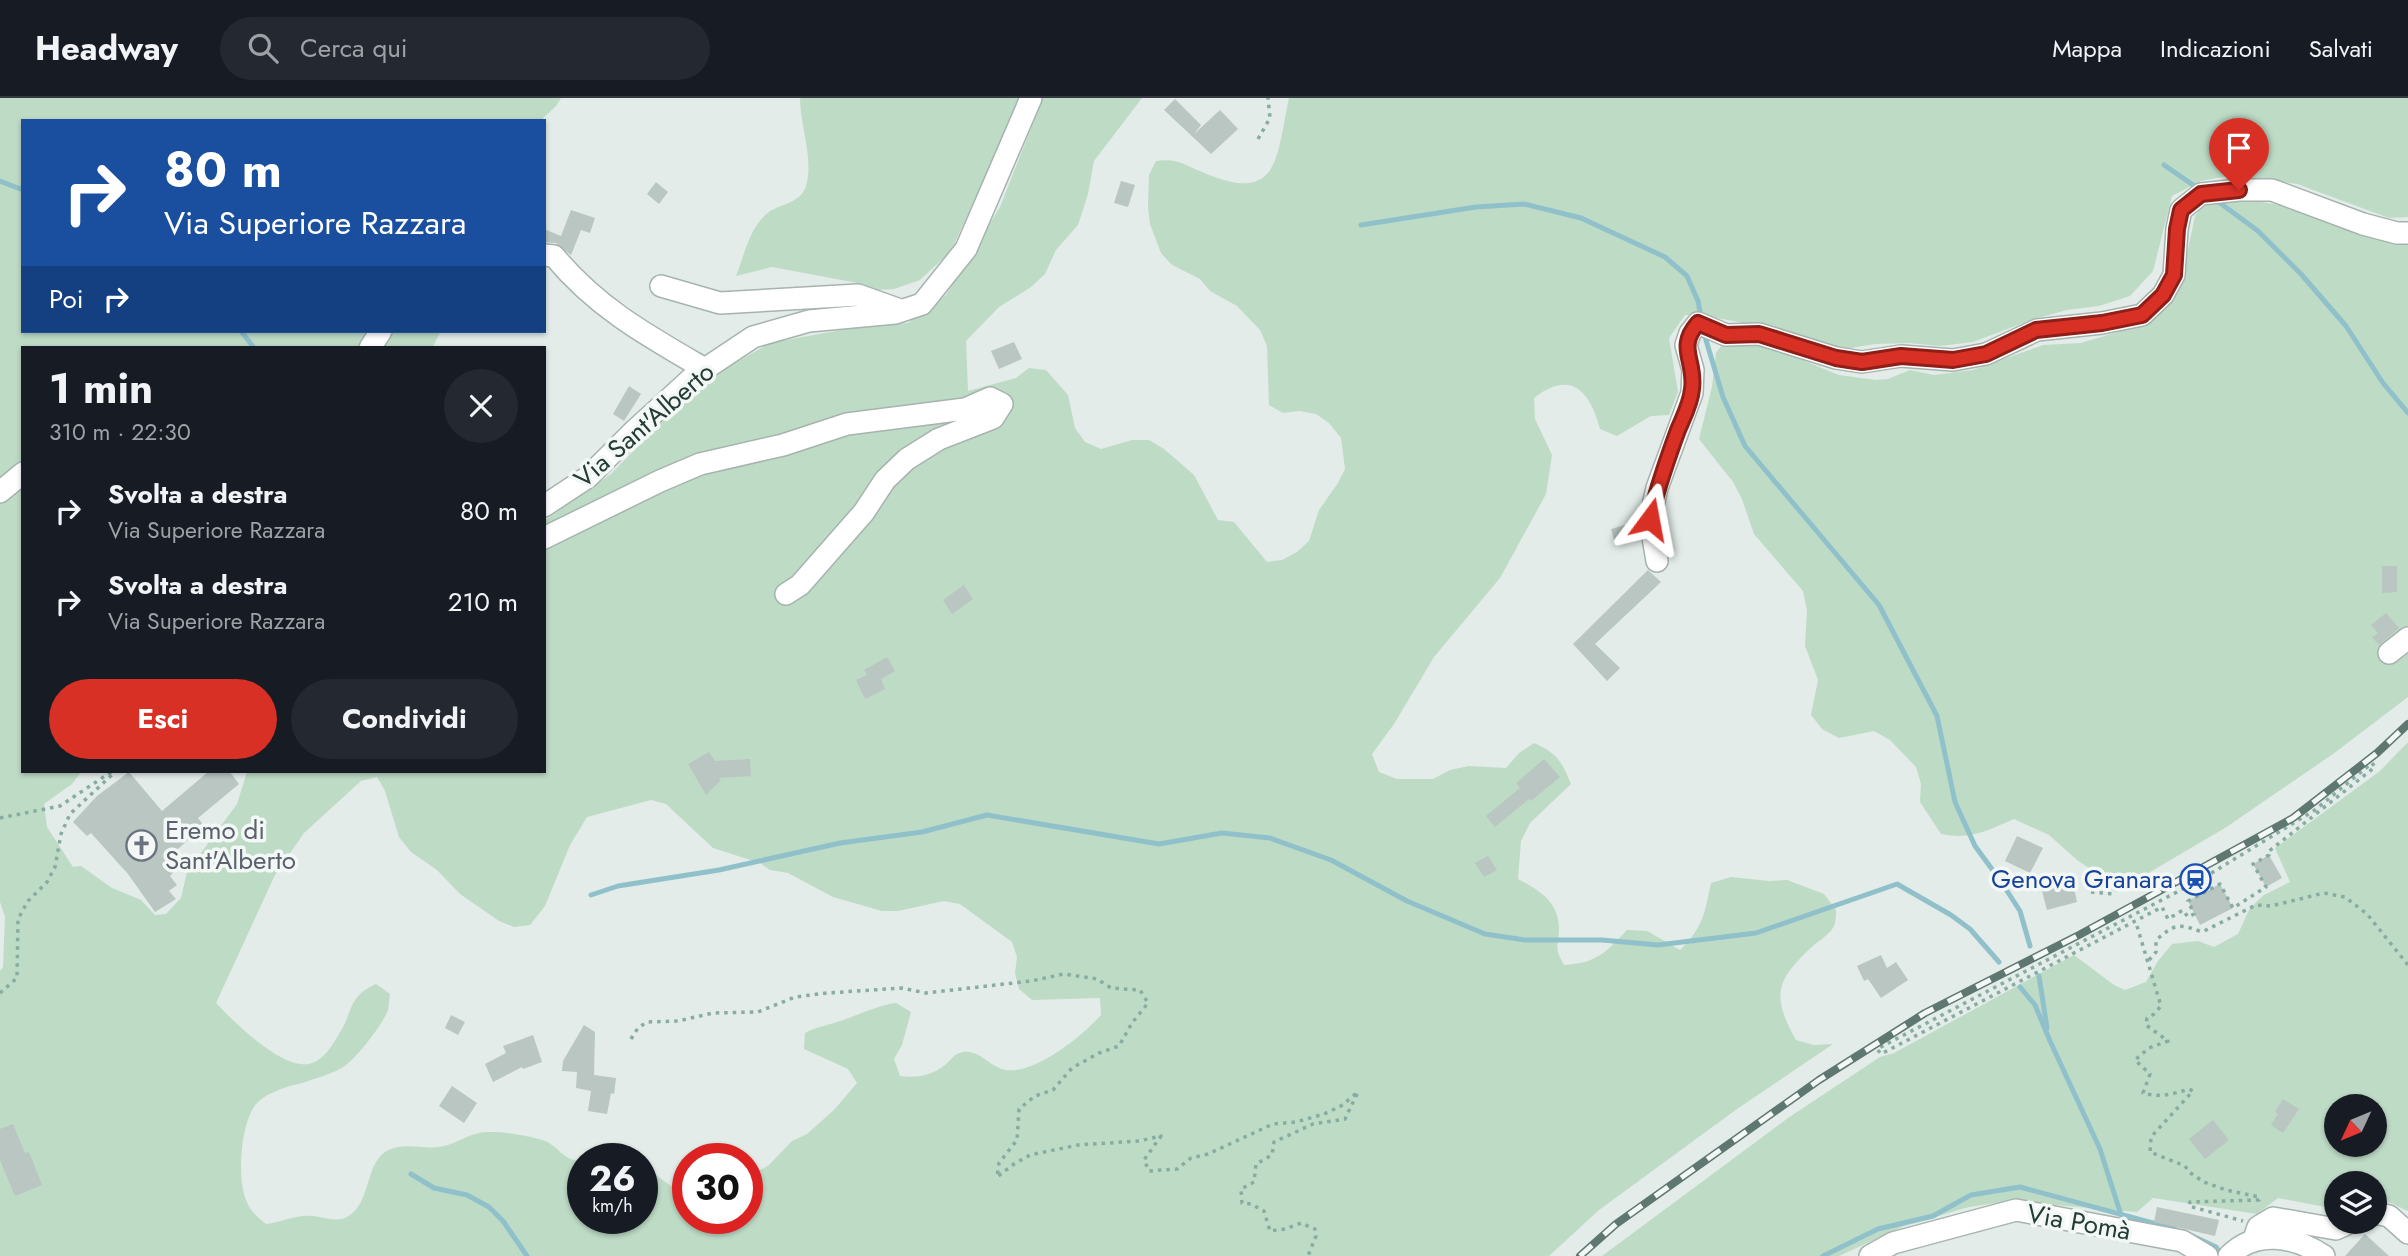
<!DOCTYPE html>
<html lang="it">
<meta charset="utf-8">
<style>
:root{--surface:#171b24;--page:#242831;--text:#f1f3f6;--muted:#9ea1a6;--line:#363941;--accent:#d93025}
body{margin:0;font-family:Jost,sans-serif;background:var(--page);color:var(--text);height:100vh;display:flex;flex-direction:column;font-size:26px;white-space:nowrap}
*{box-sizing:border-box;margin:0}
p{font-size:23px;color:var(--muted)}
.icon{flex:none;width:38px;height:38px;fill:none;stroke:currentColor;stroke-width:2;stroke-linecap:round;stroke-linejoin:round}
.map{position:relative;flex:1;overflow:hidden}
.drawer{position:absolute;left:21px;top:248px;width:525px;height:427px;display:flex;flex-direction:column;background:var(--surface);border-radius:0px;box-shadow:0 2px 5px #0004}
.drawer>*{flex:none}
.top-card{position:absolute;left:21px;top:21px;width:525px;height:214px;border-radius:0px;box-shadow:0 2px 5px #0004;background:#1a4fa0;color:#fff;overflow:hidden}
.needle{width:46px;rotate:226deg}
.fabs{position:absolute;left:2324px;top:996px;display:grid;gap:14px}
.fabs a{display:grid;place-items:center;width:63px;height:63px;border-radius:50%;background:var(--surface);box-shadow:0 2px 5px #0004;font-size:35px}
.speed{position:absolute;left:567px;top:1045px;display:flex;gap:14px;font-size:35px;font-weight:700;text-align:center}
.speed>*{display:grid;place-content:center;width:91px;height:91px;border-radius:50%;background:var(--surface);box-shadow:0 2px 5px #0004;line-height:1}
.speed small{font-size:18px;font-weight:400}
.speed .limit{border:10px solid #d22;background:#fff;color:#111}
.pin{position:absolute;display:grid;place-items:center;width:60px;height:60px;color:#fff;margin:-72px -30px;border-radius:50% 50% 50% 0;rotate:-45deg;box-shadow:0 0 7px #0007}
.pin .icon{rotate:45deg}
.me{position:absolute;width:77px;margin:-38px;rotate:13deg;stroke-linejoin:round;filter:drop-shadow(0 0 5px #0008)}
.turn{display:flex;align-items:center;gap:24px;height:147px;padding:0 28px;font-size:32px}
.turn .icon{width:91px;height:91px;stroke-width:2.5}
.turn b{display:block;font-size:49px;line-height:60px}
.then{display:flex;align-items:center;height:66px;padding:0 28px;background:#0003;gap:14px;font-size:26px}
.round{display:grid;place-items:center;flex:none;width:74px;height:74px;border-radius:37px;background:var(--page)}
.head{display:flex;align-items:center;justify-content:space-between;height:119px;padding:0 28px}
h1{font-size:42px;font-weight:700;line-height:52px}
.cta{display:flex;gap:14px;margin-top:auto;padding:14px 28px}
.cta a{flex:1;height:80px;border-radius:42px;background:var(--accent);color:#fff;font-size:28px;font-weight:700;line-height:80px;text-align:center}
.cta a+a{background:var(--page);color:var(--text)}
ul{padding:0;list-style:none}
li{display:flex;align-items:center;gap:21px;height:91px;padding:0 28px}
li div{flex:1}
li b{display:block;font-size:26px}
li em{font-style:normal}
header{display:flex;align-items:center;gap:42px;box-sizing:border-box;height:98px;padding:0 35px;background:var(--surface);border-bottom:2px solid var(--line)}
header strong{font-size:33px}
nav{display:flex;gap:38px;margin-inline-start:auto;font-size:24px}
.search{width:490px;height:63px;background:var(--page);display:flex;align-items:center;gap:18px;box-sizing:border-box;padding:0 24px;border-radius:38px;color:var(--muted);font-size:26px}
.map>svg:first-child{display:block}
.green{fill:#bedbc6;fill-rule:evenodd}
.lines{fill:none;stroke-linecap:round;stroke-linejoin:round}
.stream{stroke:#90c1cb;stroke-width:5}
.building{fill:#b9c6c1}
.minor-casing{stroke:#a6b3af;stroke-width:24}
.path{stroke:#87aca1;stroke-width:3.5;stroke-dasharray:3.5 5;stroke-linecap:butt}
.minor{stroke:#fff;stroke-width:21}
.rail-casing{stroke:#5f7771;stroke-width:8}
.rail{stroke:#f3f8f6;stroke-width:5;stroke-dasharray:16;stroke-linecap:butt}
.route-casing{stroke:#8d1f18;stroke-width:18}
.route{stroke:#d93025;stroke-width:12}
.labels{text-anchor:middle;stroke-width:7;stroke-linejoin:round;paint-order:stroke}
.street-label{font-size:26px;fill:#253b36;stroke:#f3f8f6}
.worship-label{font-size:26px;fill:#5b616d;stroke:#f3f8f6;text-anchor:start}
.transit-label{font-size:26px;fill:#164399;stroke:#f3f8f6;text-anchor:end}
</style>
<header>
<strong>Headway</strong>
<div class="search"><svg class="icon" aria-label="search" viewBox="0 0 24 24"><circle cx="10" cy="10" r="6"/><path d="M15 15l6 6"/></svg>Cerca qui</div>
<nav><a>Mappa</a><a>Indicazioni</a><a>Salvati</a></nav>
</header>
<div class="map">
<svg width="2408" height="1158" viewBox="0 0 2408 1158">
<rect width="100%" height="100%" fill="#e3ece8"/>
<g class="green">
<path d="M0,0H561L556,8L540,23H23V233H441L432,250H23V674H81L72,686L44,706L47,729L73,769L81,768L112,790L141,802L155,817L166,816L181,800L187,774L237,706L247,674H544V423L611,376L673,312L724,271L770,245L852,230L908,225L946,197L1000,109L1043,0H1142L1094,63L1088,96L1078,127L1056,152L1045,176L1031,189L999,209L966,243L968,293L1016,280L1029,270L1046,272L1068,297L1075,330L1085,344L1101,351L1132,342H1149L1164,351L1194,377L1218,422L1234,424L1267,464L1282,462L1297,454L1309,443L1319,412L1338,385L1345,371L1341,340L1329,325L1316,316L1299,313L1283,315L1269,307L1267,248L1260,232L1237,208L1210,193L1200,181L1172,167L1161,155L1150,126L1148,109L1149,77L1156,63C1177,60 1183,66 1202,74C1280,108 1276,60 1289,0H2408V119L2389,120L2297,86L2233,77L2201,83L2172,98L2153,173L2130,198L2099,208L2067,212L2034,221L1973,244L1940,248L1908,245L1875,246L1838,252L1781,232L1701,217H1685L1669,240L1678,294L1669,317L1651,318L1617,338L1600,331C1590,293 1571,271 1534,300L1535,321L1552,357L1546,396L1500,480L1434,559L1394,626L1372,656L1379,674L1397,681H1433L1450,672L1469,668L1506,670L1519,655L1534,645C1557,655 1562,664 1571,686L1530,725L1521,743L1518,781C1540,793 1558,803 1559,830C1559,850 1553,847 1564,867C1597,865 1605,855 1627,832L1647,833L1680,852C1703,830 1705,814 1711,785L1731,779L1769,783L1787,782L1824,796L1836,812C1836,817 1836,824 1834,828C1831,835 1820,842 1814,847C1777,881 1770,896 1796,942L1814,947L1833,946L1737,1011L1599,1112L1549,1158H0V873L3,869L5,819L0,804ZM377,679L385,693L399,739L411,754L437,772L460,796L499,823L514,829L530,827L545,808L570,747L587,719L651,702L666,706L713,750L760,765L770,772L788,775L833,799L882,813H898L944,803L960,806L1012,844L1017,859L1015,875L1019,891L1032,902L1100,900L1101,917C1082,938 1036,976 1006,972C987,969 978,947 957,956C953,958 949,964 945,967C931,978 917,980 900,978L894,961L902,947L911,914L896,905C875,908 857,918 837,924C825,928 816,929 805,935L804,951L848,971L857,985L834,1012L807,1036L792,1043L769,1067L747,1080V1120H688V1088H671L642,1067V1120H583V1063C561,1063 559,1047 542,1042C527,1037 494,1032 479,1035C464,1038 453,1048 438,1049C422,1051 408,1045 391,1051C363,1061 373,1108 345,1120C334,1124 323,1119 313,1118C297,1116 282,1124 266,1126C257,1119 250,1113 246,1102C237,1080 240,1022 258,1004C268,994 288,988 302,985C316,980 334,976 346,967C358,958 383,926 388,912C389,907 389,901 390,896L376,886C347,899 354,913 339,936C332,948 323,963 309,966C281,971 234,924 216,905L275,777L304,735L361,683Z"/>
<path d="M800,0H1022L951,153L920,182L894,191L878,192L863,186L772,169L736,178C745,156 750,125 772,112C784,106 802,103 806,88C814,60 800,28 800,0Z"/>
<path d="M2210,100L2261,104L2293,109L2408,145V599L2333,656L2225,730L2116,794L2103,788L2092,772L2077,762L2049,737L2014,721C1986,733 1971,742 1941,736L1920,704L1921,686L1916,669L1890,642L1874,633L1839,640L1822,631L1811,617L1818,582L1805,548L1807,512L1803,493L1754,436L1742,401L1733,384L1699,341L1712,289L1716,255L1723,245L1758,244L1839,277L1876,282L1888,281L1910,272L1934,277L1973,272L2043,247L2081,245L2121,233L2151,220L2181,185L2195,118Z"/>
<path d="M2408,644V1113C2398,1108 2386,1101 2375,1103V1085H2336V1111L2278,1100L2257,1116L2153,1100L2137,1114L2009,1103L1969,1109L1904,1128L1839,1158H1602L1788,1020L1880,959L1894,955L2074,857L2114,887L2125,892L2146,884L2158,863L2172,846L2198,843L2214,849L2238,836L2250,810L2264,797L2290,784L2275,750L2380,673ZM2336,1008H2375V1046H2336Z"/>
</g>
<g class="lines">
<g class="stream">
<polyline points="2164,67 2199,91"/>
<polyline points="0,83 23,92"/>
<polyline points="2216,102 2258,133 2301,176 2346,228 2383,285 2408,315"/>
<polyline points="1361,127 1476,109 1524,106 1581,120 1665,159 1687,178 1698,203 1701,219"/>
<polyline points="1703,232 1723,299 1745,348 1879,507 1937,618 1955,704 1975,748 2000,782 2020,813 2030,848"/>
<polyline points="241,233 254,250"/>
<polyline points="591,797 618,788 719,772 840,745 922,734 987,717 1159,746 1222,735 1270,740 1331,762 1407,803 1485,836 1525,842 1602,842 1658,847 1756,835 1897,786 1951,817 1970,831 1999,864"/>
<polyline points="2039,878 2047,930"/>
<polyline points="2020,889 2035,907 2050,943 2100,1051 2121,1117"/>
<polyline points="411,1076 434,1090 467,1097 489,1109 503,1123 527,1158"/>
<polyline points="2184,1134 2216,1149 2222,1158"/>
<polyline points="1823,1158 1878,1131 1933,1118 1971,1097 2020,1089 2175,1131"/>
</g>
</g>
<g class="building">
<polygon points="1175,1 1201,27 1194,36 1220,12 1238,31 1211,56 1164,12"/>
<polygon points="1121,83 1135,87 1128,109 1114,105"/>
<polygon points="656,84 668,94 659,106 647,96"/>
<polygon points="571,112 595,120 590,135 581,132 571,157 556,145 544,144 544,131 561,138"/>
<polygon points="1014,244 1022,261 999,271 991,253"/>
<polygon points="629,288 641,296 624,323 613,316"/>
<polygon points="1625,427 1630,443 1615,446 1611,431"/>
<polygon points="2382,468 2397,468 2397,494 2382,495"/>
<polygon points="1648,472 1661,484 1595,546 1620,570 1607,583 1573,546"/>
<polygon points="964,487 973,501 952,516 943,502"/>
<polygon points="2386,515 2399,530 2379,547 2372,539 2378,535 2371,527"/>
<polygon points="887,559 895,573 881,581 885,591 865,601 856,582 867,577 864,572"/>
<polygon points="709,654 715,663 750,661 751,678 719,680 721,682 706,697 688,666"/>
<polygon points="1544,661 1560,679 1531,703 1529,701 1495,729 1486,718 1520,690 1516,685"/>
<polygon points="129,674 162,713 208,674 230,674 239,686 198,720 204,728 172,756 181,767 170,778 177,787 169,793 176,801 155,814 128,776 91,735 87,738 73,724 97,698"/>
<polygon points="2017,738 2043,750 2030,775 2005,763"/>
<polygon points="2269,757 2282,780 2266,789 2253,766"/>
<polygon points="1488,758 1497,772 1484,779 1475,765"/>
<polygon points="2073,785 2077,804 2047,812 2042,793"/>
<polygon points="2220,786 2233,810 2200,827 2188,803"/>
<polygon points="1881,857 1887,870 1896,864 1908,882 1881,900 1868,881 1864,883 1857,868"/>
<polygon points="451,917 465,924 458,937 445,930"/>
<polygon points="584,927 595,934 594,977 616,980 614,996 611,995 607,1016 588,1013 591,993 576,990 577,974 562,973 563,963"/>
<polygon points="533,937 542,964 523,971 522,969 493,984 485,966 506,955 503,948"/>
<polygon points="452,988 477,1005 464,1025 439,1008"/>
<polygon points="2283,1001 2299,1011 2283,1035 2271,1027 2278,1016 2275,1014"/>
<polygon points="2213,1022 2229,1042 2205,1061 2189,1041"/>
<polygon points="13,1026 25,1055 29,1054 42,1087 15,1098 0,1062 0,1031"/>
<polygon points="2157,1109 2219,1122 2215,1138 2154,1124"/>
<polygon points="2365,1136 2389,1158 2345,1158"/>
</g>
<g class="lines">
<defs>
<g id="minor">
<path d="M544,157L554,158C597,210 648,238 705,271"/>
<polyline points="661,188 720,205 858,197 900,212"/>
<polyline points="370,250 381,233"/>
<polyline points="0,394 23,375"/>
<polyline points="544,408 588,379 635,332 693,279 753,239 809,223 895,215 922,206 966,151 1031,0"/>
<polyline points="544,440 660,383 700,366 783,347 847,326 965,311 990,300 1002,306 993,320 939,341 907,361 885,382 864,414 800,487 786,496"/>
<polyline points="1657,463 1650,421 1657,390 1692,295 1693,272 1686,247 1690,235 1698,225 1726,237 1759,236 1836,260 1862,264 1901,258 1953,262 1986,256 2037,232 2102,225 2142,217 2163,197 2174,177 2177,131 2181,112 2201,96 2239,92 2272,92 2363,126 2397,135 2408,135"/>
<polyline points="2389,555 2408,540"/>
<polyline points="2375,1115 2389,1118 2408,1135"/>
<polyline points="2254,1141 2258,1129 2273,1120 2336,1131 2351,1124"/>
<polyline points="1870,1158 1893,1145 2016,1112 2182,1143 2207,1158"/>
<path d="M2229,1158C2256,1131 2295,1138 2324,1158"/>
</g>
</defs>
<use href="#minor" class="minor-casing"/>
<g class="path">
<polyline points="1258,41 1270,20 1268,0"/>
<polygon points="2372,665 2375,669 2268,754 2269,757 2253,766 2266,789 2233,810 2220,786 2188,803 2194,816 2188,819 2183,812 2168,821 2162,809 1881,956 1877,951 2200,782 2315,712"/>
<polyline points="0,720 60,708 111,674"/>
<polyline points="2091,794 2115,796"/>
<path d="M2137,828L2161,908L2154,916L2147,920L2146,927L2168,943L2149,950L2135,962L2150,976L2143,995C2160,1000 2173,996 2189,991L2193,993L2151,1039L2150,1054L2185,1068L2189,1074L2204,1084L2226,1092L2259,1099V1102L2190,1104L2189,1108L2243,1123"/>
<path d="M2149,862L2156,854V842C2175,826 2178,825 2202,834L2256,807L2271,808L2324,795L2345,799L2367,816L2408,867"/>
<polyline points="0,895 17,880 18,821 28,803 47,784 55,769 61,736 70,716 115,674"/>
<polyline points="631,941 638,930 647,924 678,923 713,915 758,914 795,899 827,895 902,890 926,895 1031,883 1064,876 1097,881 1111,890 1140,892 1148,905 1132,925 1119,948 1099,955 1072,970 1053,992 1035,998 1019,1011 1017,1042 999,1065 997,1079 1014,1066 1030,1057 1078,1047 1139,1043 1161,1038 1144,1062 1149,1073 1177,1071 1191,1060 1208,1056 1273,1026 1296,1024 1324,1016 1341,1008 1358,994 1345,1021 1313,1026 1274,1044 1272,1057 1256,1066 1254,1084 1241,1091 1242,1105 1251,1106 1264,1113 1270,1133 1285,1131 1301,1125 1315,1131 1316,1138 1308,1158"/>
</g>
<use href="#minor" class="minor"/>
<defs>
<polyline id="rail" points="1580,1158 1616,1126 1819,982 1925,915 2079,837 2293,720 2377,655 2408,626"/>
</defs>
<use href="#rail" class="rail-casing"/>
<use href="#rail" class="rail"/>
</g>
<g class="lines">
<defs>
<path id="route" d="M1650,421C1657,390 1667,362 1678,332C1683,320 1691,305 1692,291C1696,262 1676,250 1698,225L1726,237L1759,236L1836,260L1862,264L1901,258L1953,262L1986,256L2036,232L2102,225L2142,217L2163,197L2174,177L2177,131L2181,112L2201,96L2239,92"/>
</defs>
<use href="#route" class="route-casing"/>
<use href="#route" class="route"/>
</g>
<defs>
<symbol id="church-ring" viewBox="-11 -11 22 22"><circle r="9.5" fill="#f3f8f6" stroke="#6b7280" stroke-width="1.5"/><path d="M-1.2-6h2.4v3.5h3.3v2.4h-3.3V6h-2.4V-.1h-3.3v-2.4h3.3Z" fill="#6b7280"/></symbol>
<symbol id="station-ring" viewBox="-11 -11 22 22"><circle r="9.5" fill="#f3f8f6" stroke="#1a4fb4" stroke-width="1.5"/><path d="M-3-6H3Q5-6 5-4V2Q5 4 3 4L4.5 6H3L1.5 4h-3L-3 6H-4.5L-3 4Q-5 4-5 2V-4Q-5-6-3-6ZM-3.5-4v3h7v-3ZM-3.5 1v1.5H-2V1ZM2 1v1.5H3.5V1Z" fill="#1a4fb4"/></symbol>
</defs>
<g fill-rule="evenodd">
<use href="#church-ring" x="124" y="730" width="35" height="35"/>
<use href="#station-ring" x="2178" y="764" width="35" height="35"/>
</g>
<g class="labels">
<g class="street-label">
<text transform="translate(644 327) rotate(-41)" y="9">Via Sant'Alberto</text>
<text transform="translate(2079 1124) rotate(10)" y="9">Via Pomà</text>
</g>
<g class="worship-label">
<text x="165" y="741">Eremo di<tspan x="165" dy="30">Sant'Alberto</tspan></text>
</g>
<g class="transit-label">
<text x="2173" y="790">Genova Granara</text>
</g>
</g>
</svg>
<div class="fabs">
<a><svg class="needle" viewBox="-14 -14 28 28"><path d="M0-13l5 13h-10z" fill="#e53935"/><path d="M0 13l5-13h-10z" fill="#9ea1a6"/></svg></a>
<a><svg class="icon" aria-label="layers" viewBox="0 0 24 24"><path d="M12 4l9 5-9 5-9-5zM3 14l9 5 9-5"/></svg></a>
</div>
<div class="speed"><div>26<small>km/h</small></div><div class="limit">30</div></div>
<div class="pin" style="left:2239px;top:92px;background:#d93025"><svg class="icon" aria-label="arrive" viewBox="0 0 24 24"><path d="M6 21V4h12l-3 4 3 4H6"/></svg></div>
<svg class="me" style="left:1650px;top:421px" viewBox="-20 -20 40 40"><path d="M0-17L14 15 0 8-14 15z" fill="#d93025" stroke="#fff" stroke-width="4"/></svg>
<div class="top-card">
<div class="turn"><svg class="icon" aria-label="right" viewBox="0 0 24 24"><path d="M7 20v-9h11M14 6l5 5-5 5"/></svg><div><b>80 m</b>Via Superiore Razzara</div></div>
<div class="then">Poi<svg class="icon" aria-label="right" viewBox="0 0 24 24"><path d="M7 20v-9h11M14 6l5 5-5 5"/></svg></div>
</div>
<section class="drawer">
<div class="head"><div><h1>1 min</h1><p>310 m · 22:30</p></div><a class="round"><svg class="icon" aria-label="close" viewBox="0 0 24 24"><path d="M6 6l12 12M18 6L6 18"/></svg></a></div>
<ul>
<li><svg class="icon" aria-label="right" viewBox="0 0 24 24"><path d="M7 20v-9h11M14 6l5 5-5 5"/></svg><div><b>Svolta a destra</b><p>Via Superiore Razzara</p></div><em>80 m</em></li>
<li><svg class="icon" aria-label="right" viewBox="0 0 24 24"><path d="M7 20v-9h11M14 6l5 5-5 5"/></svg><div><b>Svolta a destra</b><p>Via Superiore Razzara</p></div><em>210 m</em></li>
</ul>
<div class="cta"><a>Esci</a><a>Condividi</a></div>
</section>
</div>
